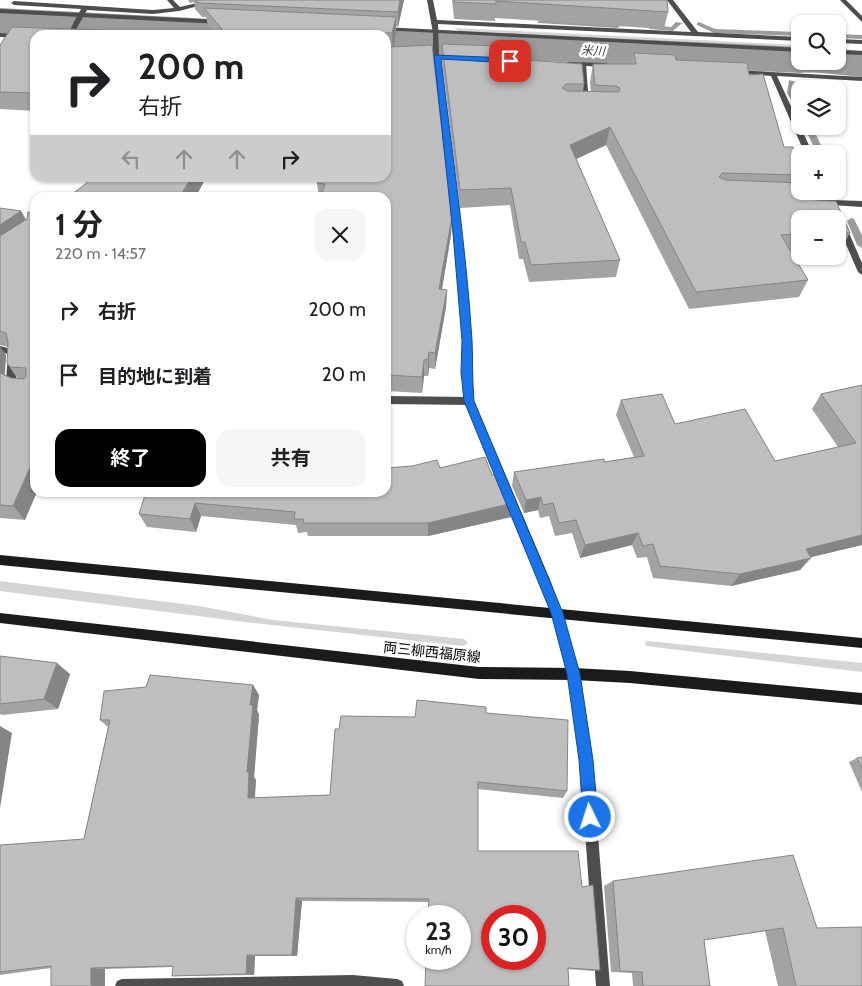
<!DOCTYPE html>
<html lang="ja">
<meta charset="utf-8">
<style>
:root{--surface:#fff;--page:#f6f6f6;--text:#202124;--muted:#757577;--accent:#000}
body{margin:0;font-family:Cabin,"Noto Sans JP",sans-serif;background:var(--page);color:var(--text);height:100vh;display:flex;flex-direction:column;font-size:19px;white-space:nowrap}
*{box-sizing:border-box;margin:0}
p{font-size:16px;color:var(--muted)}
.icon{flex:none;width:28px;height:28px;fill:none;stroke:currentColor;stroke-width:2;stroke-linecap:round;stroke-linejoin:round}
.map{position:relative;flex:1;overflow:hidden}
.details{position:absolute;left:30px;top:192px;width:361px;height:305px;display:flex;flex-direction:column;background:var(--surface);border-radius:15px;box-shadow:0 1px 4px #0004}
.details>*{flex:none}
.hud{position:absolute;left:30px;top:30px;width:361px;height:152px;border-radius:15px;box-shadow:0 1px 4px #0004;background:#fff;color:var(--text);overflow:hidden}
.fabs{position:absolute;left:791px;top:15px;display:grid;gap:10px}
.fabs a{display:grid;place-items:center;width:55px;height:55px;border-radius:10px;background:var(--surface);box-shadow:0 1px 4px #0004;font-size:25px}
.speed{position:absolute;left:406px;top:905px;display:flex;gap:10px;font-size:25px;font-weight:700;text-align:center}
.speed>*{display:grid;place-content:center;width:65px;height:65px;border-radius:50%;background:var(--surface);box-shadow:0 1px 4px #0004;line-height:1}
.speed small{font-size:12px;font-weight:400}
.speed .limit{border:8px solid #d22;background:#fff;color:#111}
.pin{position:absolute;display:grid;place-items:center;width:42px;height:42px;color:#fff;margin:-21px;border-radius:10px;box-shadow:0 2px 8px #0006}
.me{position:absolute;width:55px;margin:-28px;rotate:356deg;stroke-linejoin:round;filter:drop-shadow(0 0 4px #0008)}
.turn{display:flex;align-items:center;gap:18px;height:105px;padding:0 25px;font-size:22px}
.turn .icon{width:65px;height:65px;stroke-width:2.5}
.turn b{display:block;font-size:35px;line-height:42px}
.lanes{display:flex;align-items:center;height:48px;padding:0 25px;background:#0003;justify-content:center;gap:25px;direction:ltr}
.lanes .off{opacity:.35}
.round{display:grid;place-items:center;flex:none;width:52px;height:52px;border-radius:15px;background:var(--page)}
.headline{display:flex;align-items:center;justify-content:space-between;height:85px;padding:0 25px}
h1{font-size:30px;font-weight:700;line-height:38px}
.primary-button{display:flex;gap:10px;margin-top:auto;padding:10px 25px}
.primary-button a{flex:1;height:58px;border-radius:15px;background:var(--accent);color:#fff;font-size:20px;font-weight:700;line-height:58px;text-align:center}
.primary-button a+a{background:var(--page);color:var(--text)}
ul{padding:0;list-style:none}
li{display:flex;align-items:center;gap:15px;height:65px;padding:0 25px}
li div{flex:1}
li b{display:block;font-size:19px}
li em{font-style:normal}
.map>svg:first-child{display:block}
.green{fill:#d5d5d5}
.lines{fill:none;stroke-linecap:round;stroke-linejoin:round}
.stream{fill:#9c9c9c;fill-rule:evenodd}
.river{fill:#9c9c9c;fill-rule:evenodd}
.service{fill:#4e4e4e;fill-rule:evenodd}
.pedestrian{fill:#4e4e4e;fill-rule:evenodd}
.minor{fill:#4e4e4e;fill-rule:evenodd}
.secondary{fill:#1b1b1b;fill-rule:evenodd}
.wall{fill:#a3a3a3}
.shaded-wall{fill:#858585}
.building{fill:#bebebe;stroke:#858585;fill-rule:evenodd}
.route{fill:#1a73e8;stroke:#114b97}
.labels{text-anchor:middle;stroke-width:5;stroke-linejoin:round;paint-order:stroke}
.far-water-label{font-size:12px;font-style:italic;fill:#3d3d3d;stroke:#fff}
.street-label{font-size:14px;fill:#000;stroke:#fff}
</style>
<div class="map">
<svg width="862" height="986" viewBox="0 0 862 986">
<rect width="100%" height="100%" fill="#fff"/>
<g class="green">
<polygon points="455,28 800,45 800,48 458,31"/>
<polygon points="0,581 199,606 273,620 464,639 468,643 463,646 253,623 0,591"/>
<polygon points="648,641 862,663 862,672 646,646 645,642"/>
</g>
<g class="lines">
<g class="stream">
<polygon points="541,20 617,24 621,26 617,28 539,23 537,22"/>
<polygon points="676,22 682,23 673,31 650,29 646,27 650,25 671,27"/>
<polygon points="699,22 715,29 800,32 800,36 714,33 697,25 697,23"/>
<polygon points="838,34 862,35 862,39 838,38"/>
<path d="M789,80L796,82C795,93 800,100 800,110H797L787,93Z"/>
<polygon points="804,126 812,126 825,154 817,154"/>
<polygon points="851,218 854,219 862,235 862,248 857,245 847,221"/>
</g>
<g class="river">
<polygon points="0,8 271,22 286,26 292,35 35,35 0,34"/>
<path d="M386,28L800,47V61H838V49L862,51V77C848,76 811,71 800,73L386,54V35H369L371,32Z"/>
</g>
<g class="service">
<polygon points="583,62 586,64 589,105 586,107 583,105 580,64"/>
<polygon points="799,195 829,196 832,196 832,200 862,201 862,207 831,205 828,204 828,200 802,199 798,197"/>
<path d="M0,346L15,350L17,358L16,380L20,385H35V393C22,392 14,392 6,381L8,354L0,352Z"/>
<polygon points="386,396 469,397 474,401 469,405 386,404"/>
</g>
<g class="pedestrian">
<polygon points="0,9 221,20 224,22 221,24 0,13"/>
<polygon points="383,27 800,48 800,52 381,30 381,28"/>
<polygon points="838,50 862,51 862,55 838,54"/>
</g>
<g class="minor">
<polygon points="167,0 173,0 180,7 210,0 221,0 179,11 153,14 87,10 73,35 67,35 81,9 14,5 11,3 14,1 153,10 174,8"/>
<polygon points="427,0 433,0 437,20 691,32 667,0 673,0 698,32 800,37 800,41 438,24 439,54 461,233 471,341 474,401 551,582 562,613 580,674 592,760 610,986 596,986 580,760 568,674 552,613 541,582 464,401 463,341 453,233 433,54 433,33"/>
<polygon points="840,0 846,0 862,16 862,22"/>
<polygon points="0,33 35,35 35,39 0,37"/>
<polygon points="838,39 862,40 862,44 838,43"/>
<polygon points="568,62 606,63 609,65 606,67 566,65 566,63"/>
<polygon points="736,70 862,77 862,81 777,76 813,154 805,154 771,76 734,73 734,71"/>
<polygon points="822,191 830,191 840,213 839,215 833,215"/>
<polygon points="842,223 846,226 862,263 862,275 858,272 838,226"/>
<polygon points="353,975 397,979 402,981 404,986 115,986 117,981 122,979"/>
</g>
<g class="secondary">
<polygon points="0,555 862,638 862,648 0,565"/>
<polygon points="0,613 479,667 574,668 630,671 862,693 862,705 630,683 574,680 479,679 0,623"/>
</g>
</g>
<g class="wall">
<polygon points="188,0 404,0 398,27 396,26 396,34 394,47 452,217 451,235 442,289 447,290 446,307 435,369 429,368 428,376 424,376 422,393 386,391 386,198 319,198 317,183 386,178 386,35 216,35 208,25 206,17 202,17 195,9 194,2 190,3"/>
<polygon points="452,0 667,0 668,12 664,29 495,18 495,21 454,19"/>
<polygon points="35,35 35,111 0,109 0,45"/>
<polygon points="442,44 498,46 498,58 582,64 584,84 583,91 591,92 590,82 593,64 631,64 634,53 675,55 676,60 747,63 749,75 763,74 784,147 793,147 794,154 800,154 800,191 812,191 815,200 836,201 850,233 840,250 838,250 838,219 800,219 800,251 791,252 808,280 799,297 689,309 606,145 576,159 620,260 616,277 529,282 523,259 519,259 510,205 460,208 442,62"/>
<polygon points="0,208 21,211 26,220 27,219 25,520 0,518 0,347 6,355 5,375 11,378 17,378 7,363 8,347 0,345"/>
<polygon points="862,385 862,545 810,557 800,570 731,586 653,578 647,557 637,558 632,545 580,558 572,533 555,536 549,516 540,518 538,510 524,513 512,486 514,472 604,462 634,457 616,415 621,400 675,424 775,461 838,447 812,409 821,394"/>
<polygon points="440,468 492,475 511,517 428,536 308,536 307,532 298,533 296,525 201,516 196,532 147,527 139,514 146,492"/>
<polygon points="0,656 70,674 58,709 2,715 0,714"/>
<polygon points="253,685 259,695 257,710 259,715 254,777 256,780 255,798 330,795 339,729 415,717 486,713 567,791 563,798 478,789 478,851 582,887 600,970 593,971 568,969 429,902 302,901 297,956 255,956 254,975 172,976 173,967 105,969 51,968 0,975 0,845 84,839 108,727 100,720"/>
<polygon points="862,757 862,792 849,762 857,758"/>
<polygon points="613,881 817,928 862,986 778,986 765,931 704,940 710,986 633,986 632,973 611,972 604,886"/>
</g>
<g class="shaded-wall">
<polygon points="400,0 404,0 398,27 398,12"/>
<polygon points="396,17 396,34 393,50 392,33"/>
<polygon points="610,127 606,145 568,163 570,145"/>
<polygon points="191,178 206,178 195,198 179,198"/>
<polygon points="21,211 31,229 0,249 0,225"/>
<polygon points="452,217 451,235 439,306 439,289"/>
<polygon points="447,290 446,307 435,369 435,353"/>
<polygon points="0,347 6,355 4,381 0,375"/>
<polygon points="429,352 429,368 428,376 428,359"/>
<polygon points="424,360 424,376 422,393 422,377"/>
<polygon points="35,456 35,492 37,492 25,520 13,506"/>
<polygon points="541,497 538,510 524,513 526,500"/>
<polygon points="195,503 201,516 196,532 190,519"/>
<polygon points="513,503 511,517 428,536 428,523"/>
<polygon points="638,533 632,545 580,558 585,545"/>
<polygon points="862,535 862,545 795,561 806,549"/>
<polygon points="811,558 800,570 731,586 740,574"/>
<polygon points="57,663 70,674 58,709 44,699"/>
<polygon points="253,685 259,695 257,710 259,715 254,777 256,780 254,805 248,798 247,772 250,705"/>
<polygon points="0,726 12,733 0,808"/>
<polygon points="296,898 302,901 297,956 292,955"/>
<polygon points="247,955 255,956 254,975 246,974"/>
<polygon points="91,968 105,969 105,986 91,986"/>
</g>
<g class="building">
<polygon points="196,0 400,0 398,12 198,3"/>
<polygon points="454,0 667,0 668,12 496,1 496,4 454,2"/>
<polygon points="204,8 396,17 392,33 385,33 383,35 227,35"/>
<polygon points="12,27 100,30 98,35 35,35 35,93 0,92 0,45"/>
<polygon points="386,40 391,40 389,47 432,45 452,217 439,289 447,290 435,353 429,352 428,359 424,360 422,377 386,375 386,198 331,198 321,197 325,184 317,183 319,178 386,178"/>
<polygon points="442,44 498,46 498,58 582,64 584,84 566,84 562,88 567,91 619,92 620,88 616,86 595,85 593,64 636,64 634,53 675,55 676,60 747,63 749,75 763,74 784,147 793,147 794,154 800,154 800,175 722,173 719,177 725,180 800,183 800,191 812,191 815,200 836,201 850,233 838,233 838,219 800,219 800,234 781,235 808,280 696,292 610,127 570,145 620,260 531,265 525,242 521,242 511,188 460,190"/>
<polygon points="93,178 191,178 179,198 67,198"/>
<polygon points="0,208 21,211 0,225"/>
<polygon points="28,212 35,213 35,456 13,506 0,505 0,373 11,378 24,379 26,377 26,368 10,367 7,363 8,342 6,333 0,331 0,236 27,219"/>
<polygon points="862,385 862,535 806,549 811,558 740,574 660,566 653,544 643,546 638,533 585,545 576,520 559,523 553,503 543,505 541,497 526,500 514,472 604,459 604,462 644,456 621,400 662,394 675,424 745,409 775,461 856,443 821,394"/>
<polygon points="485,457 492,475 501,474 513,503 428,523 304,523 303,519 294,519 295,512 195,503 190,519 139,514 146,492 386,492 386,468 412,466 437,460 440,468"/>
<polygon points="0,656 57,663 44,699 0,704"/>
<path d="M150,675L253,685L250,705H253L247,772H249L248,798L330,795L335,729H339L341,716L415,717L417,700L486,707V713L568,720L567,791L478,782V851H578L582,887L593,885L600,970L568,968L569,986H425L426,959H460V916H428L429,899L296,898L292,955H247L246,974L172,976L173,966L91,968V986H51V966L0,972V845L84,839L110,720H100L104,691L146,687ZM492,916H535V959H492Z"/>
<polygon points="862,757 862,769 857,758"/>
<polygon points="793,855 817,928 862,927 862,986 796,986 783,928 704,940 710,986 643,986 642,972 620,971 613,881"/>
</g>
<path class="route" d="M434,55L510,58L513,61L510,63L441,59C452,153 466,246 472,340C473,360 472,380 474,401L563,613L580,674L593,760L598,817L596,822L590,824L585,822L583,817L579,760L567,674L551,613L464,401L461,372L462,341L453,233Z"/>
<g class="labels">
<g class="far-water-label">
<text transform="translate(593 51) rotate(3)" y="4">米川</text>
</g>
<g class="street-label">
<text transform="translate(432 652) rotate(6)" y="5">両三柳西福原線</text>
</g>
</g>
</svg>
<div class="fabs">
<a><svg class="icon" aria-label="search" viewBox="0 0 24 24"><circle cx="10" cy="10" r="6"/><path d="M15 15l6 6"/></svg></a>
<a><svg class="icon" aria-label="layers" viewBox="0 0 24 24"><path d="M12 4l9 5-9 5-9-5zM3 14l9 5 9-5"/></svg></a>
<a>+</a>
<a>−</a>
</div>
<div class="speed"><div>23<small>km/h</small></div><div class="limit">30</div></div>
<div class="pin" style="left:510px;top:61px;background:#d93025"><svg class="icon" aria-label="arrive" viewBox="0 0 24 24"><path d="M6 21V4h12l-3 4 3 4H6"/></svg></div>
<svg class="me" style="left:590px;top:817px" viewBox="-20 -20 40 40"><circle r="17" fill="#1a73e8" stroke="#fff" stroke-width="3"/><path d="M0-11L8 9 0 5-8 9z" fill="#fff"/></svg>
<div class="hud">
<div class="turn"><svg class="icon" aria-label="right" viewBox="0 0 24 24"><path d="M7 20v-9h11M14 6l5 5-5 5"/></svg><div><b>200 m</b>右折</div></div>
<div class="lanes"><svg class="icon off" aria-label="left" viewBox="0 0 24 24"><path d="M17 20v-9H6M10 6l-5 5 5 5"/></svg><svg class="icon off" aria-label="ahead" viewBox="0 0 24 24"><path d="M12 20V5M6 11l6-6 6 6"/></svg><svg class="icon off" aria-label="ahead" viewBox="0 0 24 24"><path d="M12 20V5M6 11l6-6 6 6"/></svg><svg class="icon" aria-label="right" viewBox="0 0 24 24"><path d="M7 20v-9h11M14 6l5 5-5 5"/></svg></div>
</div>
<section class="details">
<div class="headline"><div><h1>1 分</h1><p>220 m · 14:57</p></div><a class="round"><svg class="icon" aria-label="close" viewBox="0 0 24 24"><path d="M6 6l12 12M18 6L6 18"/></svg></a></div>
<ul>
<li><svg class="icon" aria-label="right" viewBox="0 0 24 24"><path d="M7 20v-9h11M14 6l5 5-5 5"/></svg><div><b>右折</b></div><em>200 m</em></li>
<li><svg class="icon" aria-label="arrive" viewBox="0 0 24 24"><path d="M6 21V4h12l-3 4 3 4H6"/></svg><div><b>目的地に到着</b></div><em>20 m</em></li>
</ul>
<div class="primary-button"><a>終了</a><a>共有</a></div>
</section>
</div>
